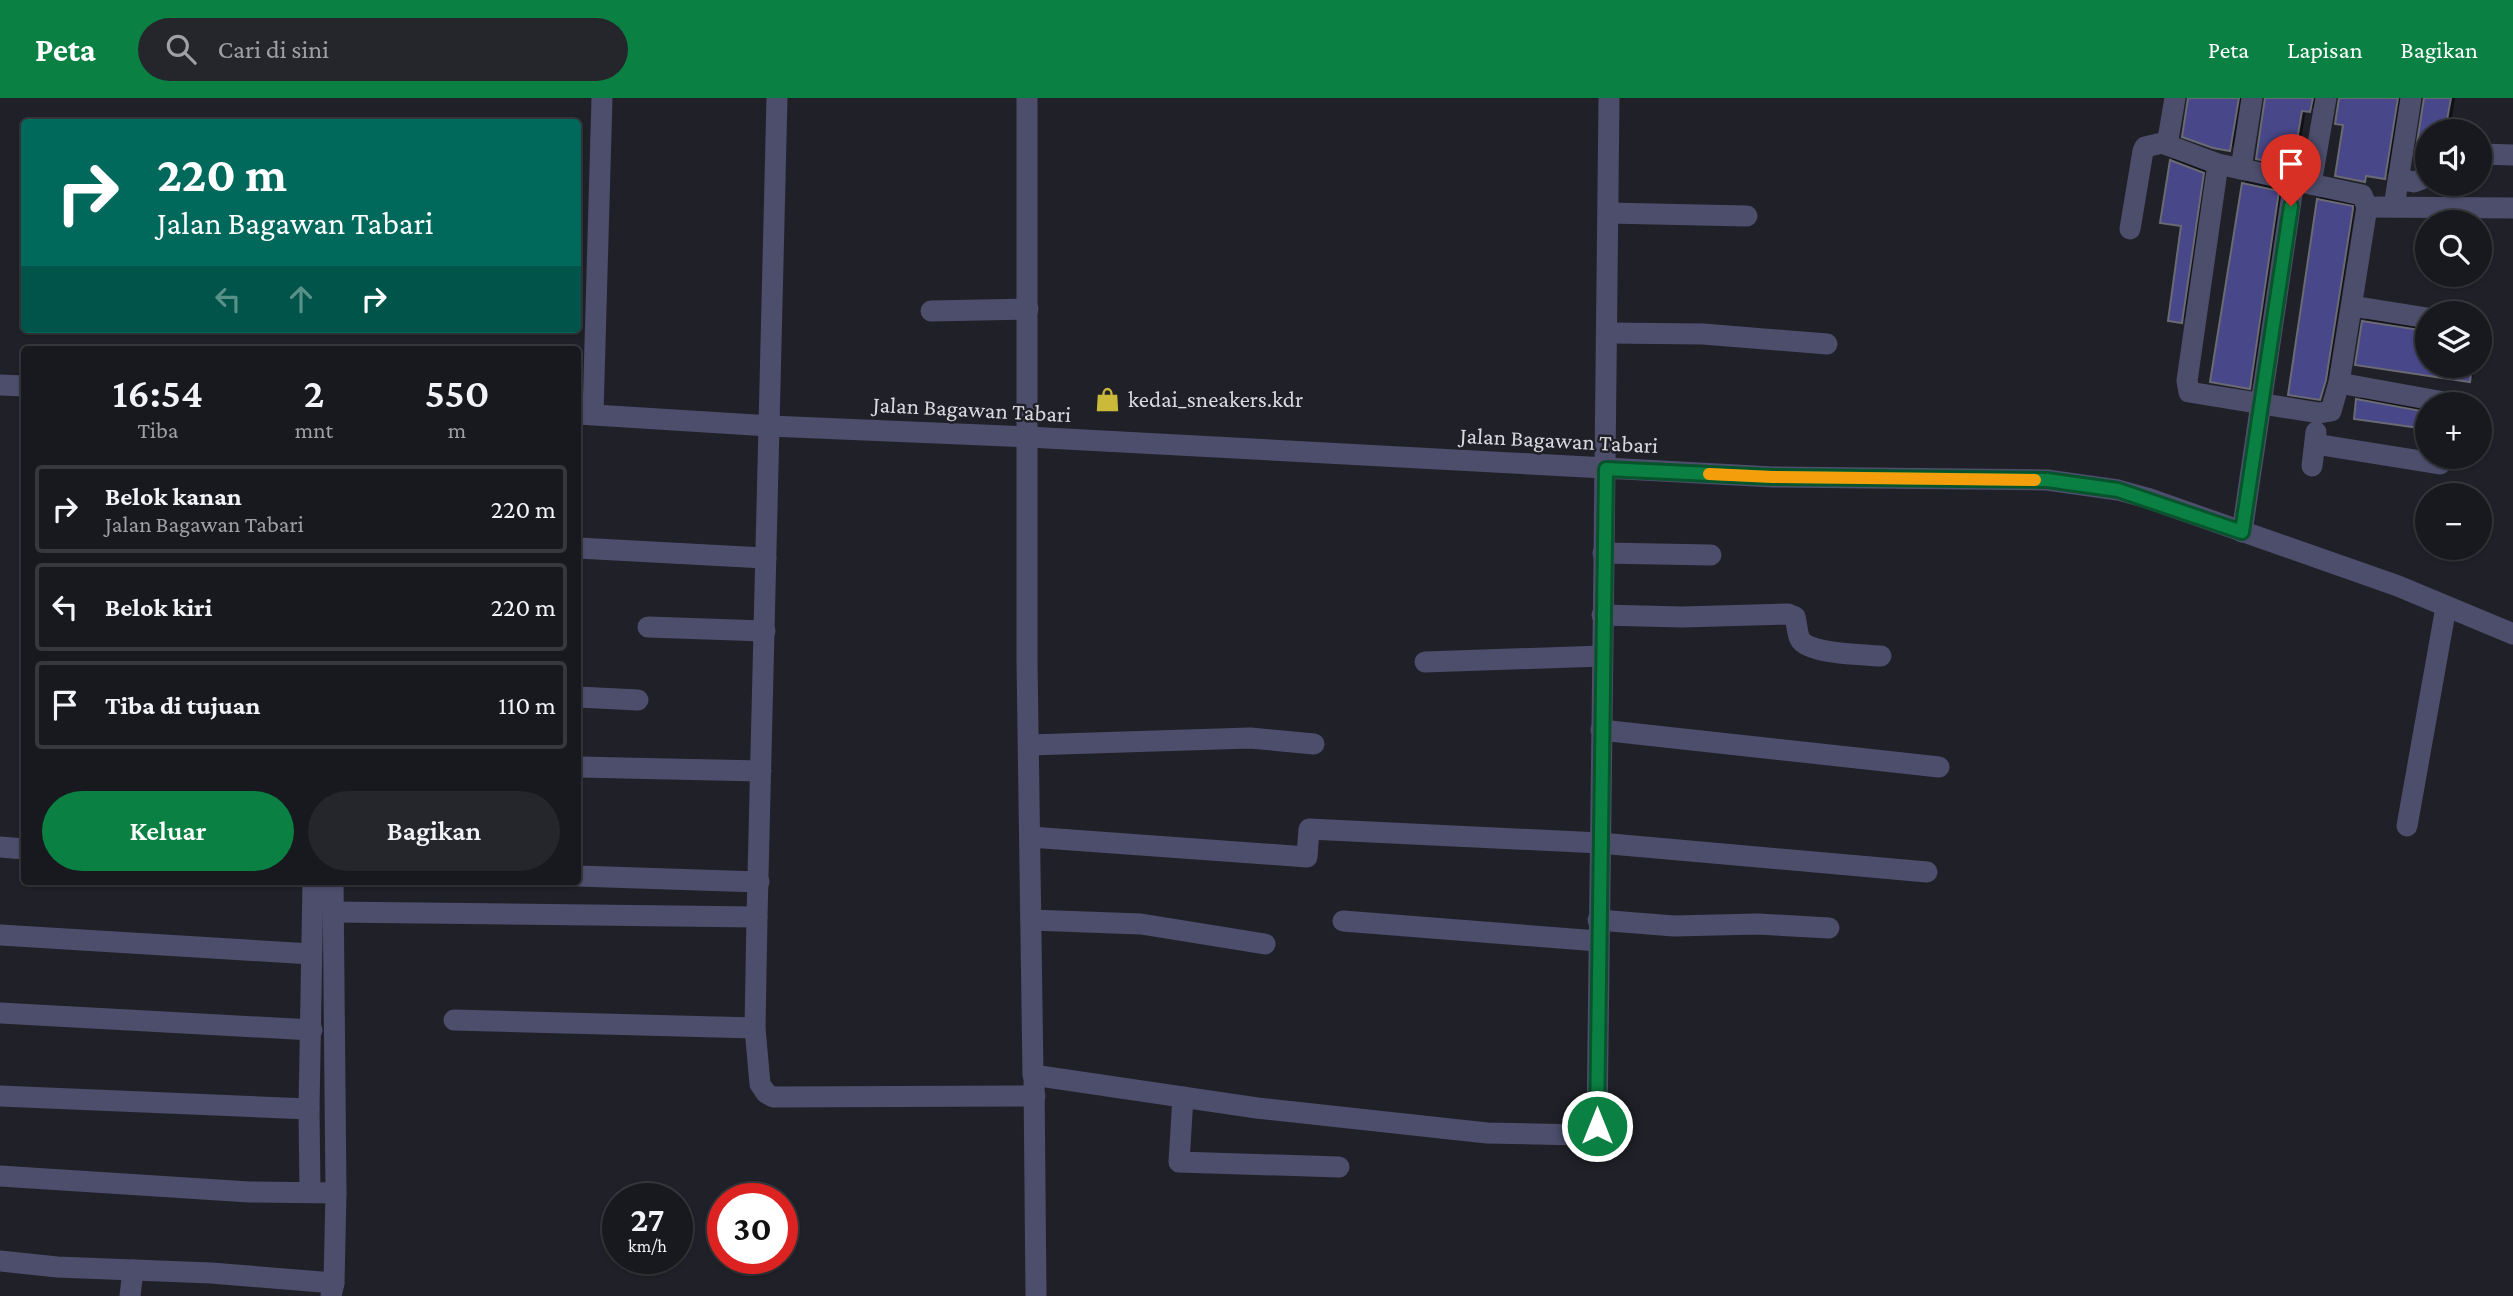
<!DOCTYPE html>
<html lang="id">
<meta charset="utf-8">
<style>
:root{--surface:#18191e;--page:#25262b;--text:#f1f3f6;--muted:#9fa0a4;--line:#36383c;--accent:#0b8043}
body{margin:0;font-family:"Crimson Pro",serif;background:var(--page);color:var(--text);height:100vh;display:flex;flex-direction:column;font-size:26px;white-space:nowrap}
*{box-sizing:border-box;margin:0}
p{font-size:23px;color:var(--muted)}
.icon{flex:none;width:38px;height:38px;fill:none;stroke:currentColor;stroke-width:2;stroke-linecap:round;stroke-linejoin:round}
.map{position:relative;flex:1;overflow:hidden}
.side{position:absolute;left:21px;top:248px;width:560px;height:539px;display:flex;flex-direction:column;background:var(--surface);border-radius:7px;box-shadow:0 2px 5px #0004,0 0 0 2px var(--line)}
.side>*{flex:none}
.top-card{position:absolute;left:21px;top:21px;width:560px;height:214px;border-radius:7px;box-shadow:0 2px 5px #0004,0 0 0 2px var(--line);background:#00695c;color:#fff;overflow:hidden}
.tools{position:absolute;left:2415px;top:21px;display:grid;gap:14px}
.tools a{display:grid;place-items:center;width:77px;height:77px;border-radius:50%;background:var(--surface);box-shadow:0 2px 5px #0004,0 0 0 2px var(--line);font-size:35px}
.speed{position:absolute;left:602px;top:1085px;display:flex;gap:14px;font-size:35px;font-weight:700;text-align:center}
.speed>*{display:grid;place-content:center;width:91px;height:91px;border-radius:50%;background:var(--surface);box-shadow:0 2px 5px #0004,0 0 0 2px var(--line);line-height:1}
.speed small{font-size:18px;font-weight:400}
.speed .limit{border:10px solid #d22;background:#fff;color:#111}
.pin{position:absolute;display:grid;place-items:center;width:60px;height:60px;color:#fff;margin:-72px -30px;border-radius:50% 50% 50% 0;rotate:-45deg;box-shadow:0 0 7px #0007}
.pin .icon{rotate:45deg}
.me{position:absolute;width:77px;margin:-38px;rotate:0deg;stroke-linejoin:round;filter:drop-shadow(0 0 5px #0008)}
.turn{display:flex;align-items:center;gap:24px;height:147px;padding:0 21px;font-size:32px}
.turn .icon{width:91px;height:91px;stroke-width:2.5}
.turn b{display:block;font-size:49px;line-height:60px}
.lanes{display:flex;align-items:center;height:66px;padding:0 21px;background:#0003;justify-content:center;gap:35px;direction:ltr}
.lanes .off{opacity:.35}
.eta{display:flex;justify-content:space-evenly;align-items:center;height:119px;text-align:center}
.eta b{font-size:42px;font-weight:600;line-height:49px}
.action{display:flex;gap:14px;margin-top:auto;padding:14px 21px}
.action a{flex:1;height:80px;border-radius:42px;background:var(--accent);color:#fff;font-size:28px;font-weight:600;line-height:80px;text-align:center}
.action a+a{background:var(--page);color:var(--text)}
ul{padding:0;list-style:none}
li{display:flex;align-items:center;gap:21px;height:88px;margin:0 14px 10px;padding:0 7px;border:4px solid var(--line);border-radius:7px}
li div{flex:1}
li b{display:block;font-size:26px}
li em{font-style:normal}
header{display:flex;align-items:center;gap:42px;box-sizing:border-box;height:98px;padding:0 35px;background:var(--accent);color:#fff}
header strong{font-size:33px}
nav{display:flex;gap:38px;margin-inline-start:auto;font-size:24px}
.search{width:490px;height:63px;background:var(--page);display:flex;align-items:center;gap:18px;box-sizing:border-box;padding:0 24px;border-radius:38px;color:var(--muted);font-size:26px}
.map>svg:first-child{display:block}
.shadow{fill:#0007}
.building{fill:#484789;stroke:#696a73;stroke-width:2}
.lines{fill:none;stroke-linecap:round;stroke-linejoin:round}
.minor{stroke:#4d4e6c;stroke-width:21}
.route-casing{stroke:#07532c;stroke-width:18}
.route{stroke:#0b8043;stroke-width:12}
.slow{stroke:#f59e0b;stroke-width:12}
.labels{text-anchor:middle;stroke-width:5;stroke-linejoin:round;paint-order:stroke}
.poi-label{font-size:23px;fill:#d8d8dd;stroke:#202128;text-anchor:start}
.street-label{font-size:23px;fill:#d8d8dd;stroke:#202128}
</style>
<header>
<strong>Peta</strong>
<div class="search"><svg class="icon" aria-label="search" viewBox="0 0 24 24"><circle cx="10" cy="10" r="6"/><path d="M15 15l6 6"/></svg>Cari di sini</div>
<nav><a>Peta</a><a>Lapisan</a><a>Bagikan</a></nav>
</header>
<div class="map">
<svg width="2513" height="1198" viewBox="0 0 2513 1198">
<rect width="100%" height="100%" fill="#202128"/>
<g class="shadow">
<polygon points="2189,0 2243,0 2236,45 2230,51"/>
<polygon points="2266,0 2317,0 2316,6 2310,12 2306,12 2300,47 2294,53 2291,52 2290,59 2284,65"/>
<polygon points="2340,0 2402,0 2390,73 2385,79 2370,76 2364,82 2345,26"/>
<polygon points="2425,0 2455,0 2450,33 2427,33 2427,57 2417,55"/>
<polygon points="2175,59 2206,71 2185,220 2181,223 2183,127 2171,63"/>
<polygon points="2247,82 2282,89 2253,285 2249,289 2244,85"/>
<polygon points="2322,98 2356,106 2329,277 2323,296 2319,300 2318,101"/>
<polygon points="2367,220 2427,229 2427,268 2474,268 2473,279 2469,282 2357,266 2364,224"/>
<polygon points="2361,299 2427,311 2427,329 2356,320 2358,302"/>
</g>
<g class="building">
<polygon points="2188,0 2239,0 2230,53 2213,50 2182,39"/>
<polygon points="2265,0 2313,0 2310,14 2302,13 2295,54 2287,53 2284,67 2256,61"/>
<polygon points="2339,0 2398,0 2385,81 2366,78 2365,84 2335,78 2343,27 2335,26"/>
<polygon points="2424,0 2451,0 2445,33 2427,33 2427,58 2415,57"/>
<polygon points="2170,62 2204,75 2182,225 2168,223 2181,128 2160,125"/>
<polygon points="2242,85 2279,93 2250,291 2210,284"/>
<polygon points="2317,101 2353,108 2353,111 2326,282 2320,302 2288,297"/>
<polygon points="2362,223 2427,233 2427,268 2472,268 2470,284 2355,267"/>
<polygon points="2356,301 2427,314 2427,331 2354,321"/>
</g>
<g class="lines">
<g class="minor">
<polyline points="777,0 757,819 755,930 760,986 766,995 773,999 1035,998"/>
<path d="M1027,0V563L1033,977L1257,1010L1487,1035L1583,1037L1593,1035L1597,1028C1599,685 1608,343 1609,0"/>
<polyline points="2167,47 2175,0"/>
<polyline points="2480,56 2513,57"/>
<polyline points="2241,71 2252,0"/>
<polyline points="2399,81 2414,84 2427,79"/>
<polyline points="2311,86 2326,0"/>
<polyline points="2367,109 2513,110"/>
<polyline points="2394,109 2411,0"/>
<polyline points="1608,115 1747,118"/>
<polyline points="2130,131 2143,53 2145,49 2162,45 2218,66 2362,97 2367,109 2339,285 2331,313 2319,315 2189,294 2187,283 2218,66"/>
<polyline points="2352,208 2427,220"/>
<polyline points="931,213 1028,211"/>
<polyline points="1609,235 1703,236 1827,246"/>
<polyline points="2339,285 2455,306"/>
<polyline points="0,287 24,288"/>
<polyline points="578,316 770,328 1028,339 1773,379 2047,382 2118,392 2147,400 2398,488 2513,536"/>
<polyline points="593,316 602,0"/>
<polyline points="2315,346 2440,366"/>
<polyline points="2312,368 2316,334"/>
<polyline points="2242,434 2294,83"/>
<polyline points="578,450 766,460"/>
<polyline points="1603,455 1711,457"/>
<path d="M1602,517L1682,519L1788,516L1795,519C1797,526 1797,535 1800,541C1807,556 1864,557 1881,558"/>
<polyline points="648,529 765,533"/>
<polyline points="1425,564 1602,558"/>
<polyline points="578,599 638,602"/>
<polyline points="1601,632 1939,669"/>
<polyline points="1029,647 1250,640 1314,646"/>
<polyline points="578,669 761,673"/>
<polyline points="2407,728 2446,509"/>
<polyline points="1030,739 1307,759 1309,731 1600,745 1927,774"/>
<polyline points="0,749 24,751"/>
<polyline points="578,778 759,784"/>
<polyline points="333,814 757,819"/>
<polyline points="1031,822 1141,826 1265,846"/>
<polyline points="1598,822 1674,828 1758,826 1829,830"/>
<polyline points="1343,823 1598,843"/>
<polyline points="0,837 311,856"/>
<polyline points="0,915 312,932"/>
<polyline points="454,922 755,930"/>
<polyline points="1034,983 1036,1198"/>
<polyline points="0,998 309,1011"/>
<polyline points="1183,999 1179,1064 1339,1069"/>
<polyline points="0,1078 249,1094 336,1095"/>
<polyline points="310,1094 309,1011 313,784"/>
<polyline points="0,1163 57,1169 211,1175 334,1185"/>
<polyline points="130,1198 133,1172"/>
<polyline points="331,1198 334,1185 336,1095 333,784"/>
</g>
</g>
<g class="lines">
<defs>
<polyline id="route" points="1597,1028 1606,371 1773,379 2047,382 2118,392 2242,434 2291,108"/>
</defs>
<use href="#route" class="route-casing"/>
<use href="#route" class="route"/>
<polyline class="slow" points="1709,376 1773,379 2035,382"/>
</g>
<defs>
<symbol id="shop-bare" viewBox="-9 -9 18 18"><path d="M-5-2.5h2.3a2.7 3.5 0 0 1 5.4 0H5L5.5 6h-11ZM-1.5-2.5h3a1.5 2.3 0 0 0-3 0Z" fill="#cbba39" stroke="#202128" stroke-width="2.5" paint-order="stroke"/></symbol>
</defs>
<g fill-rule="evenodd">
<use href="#shop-bare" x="1090" y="284" width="35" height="35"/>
</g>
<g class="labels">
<g class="poi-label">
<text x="1128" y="309">kedai_sneakers.kdr</text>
</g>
<g class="street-label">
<text transform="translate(972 311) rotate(3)" y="8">Jalan Bagawan Tabari</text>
<text transform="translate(1559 342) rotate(3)" y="8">Jalan Bagawan Tabari</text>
</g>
</g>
</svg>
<div class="tools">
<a><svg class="icon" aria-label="sound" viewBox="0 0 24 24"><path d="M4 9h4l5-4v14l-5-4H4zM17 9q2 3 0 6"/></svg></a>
<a><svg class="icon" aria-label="search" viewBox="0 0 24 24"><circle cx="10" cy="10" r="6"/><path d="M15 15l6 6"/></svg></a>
<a><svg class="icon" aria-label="layers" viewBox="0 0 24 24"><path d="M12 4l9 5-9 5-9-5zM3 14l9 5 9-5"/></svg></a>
<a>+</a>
<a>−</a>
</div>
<div class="speed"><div>27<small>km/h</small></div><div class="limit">30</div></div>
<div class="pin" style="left:2291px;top:108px;background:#d93025"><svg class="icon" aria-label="arrive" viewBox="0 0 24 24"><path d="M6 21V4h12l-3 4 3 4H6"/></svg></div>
<svg class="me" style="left:1597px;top:1028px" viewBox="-20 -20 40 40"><circle r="17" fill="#0b8043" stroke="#fff" stroke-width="3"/><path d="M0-11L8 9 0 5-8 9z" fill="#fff"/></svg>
<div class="top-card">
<div class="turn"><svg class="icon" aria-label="right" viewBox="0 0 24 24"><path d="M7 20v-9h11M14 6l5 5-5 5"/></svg><div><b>220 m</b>Jalan Bagawan Tabari</div></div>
<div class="lanes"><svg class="icon off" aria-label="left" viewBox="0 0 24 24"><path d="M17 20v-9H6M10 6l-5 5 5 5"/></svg><svg class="icon off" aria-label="ahead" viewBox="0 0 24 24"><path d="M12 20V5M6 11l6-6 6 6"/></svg><svg class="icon" aria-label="right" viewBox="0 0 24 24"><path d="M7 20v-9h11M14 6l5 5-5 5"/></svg></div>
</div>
<section class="side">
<div class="eta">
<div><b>16:54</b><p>Tiba</p></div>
<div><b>2</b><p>mnt</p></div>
<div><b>550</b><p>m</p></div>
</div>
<ul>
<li><svg class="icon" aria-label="right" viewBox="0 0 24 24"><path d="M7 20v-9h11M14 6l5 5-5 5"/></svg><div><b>Belok kanan</b><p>Jalan Bagawan Tabari</p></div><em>220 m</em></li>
<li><svg class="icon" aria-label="left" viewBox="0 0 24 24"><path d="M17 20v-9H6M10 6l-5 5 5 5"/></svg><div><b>Belok kiri</b></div><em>220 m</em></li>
<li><svg class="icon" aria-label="arrive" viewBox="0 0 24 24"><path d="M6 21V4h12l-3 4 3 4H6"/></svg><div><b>Tiba di tujuan</b></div><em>110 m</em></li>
</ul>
<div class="action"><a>Keluar</a><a>Bagikan</a></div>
</section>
</div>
